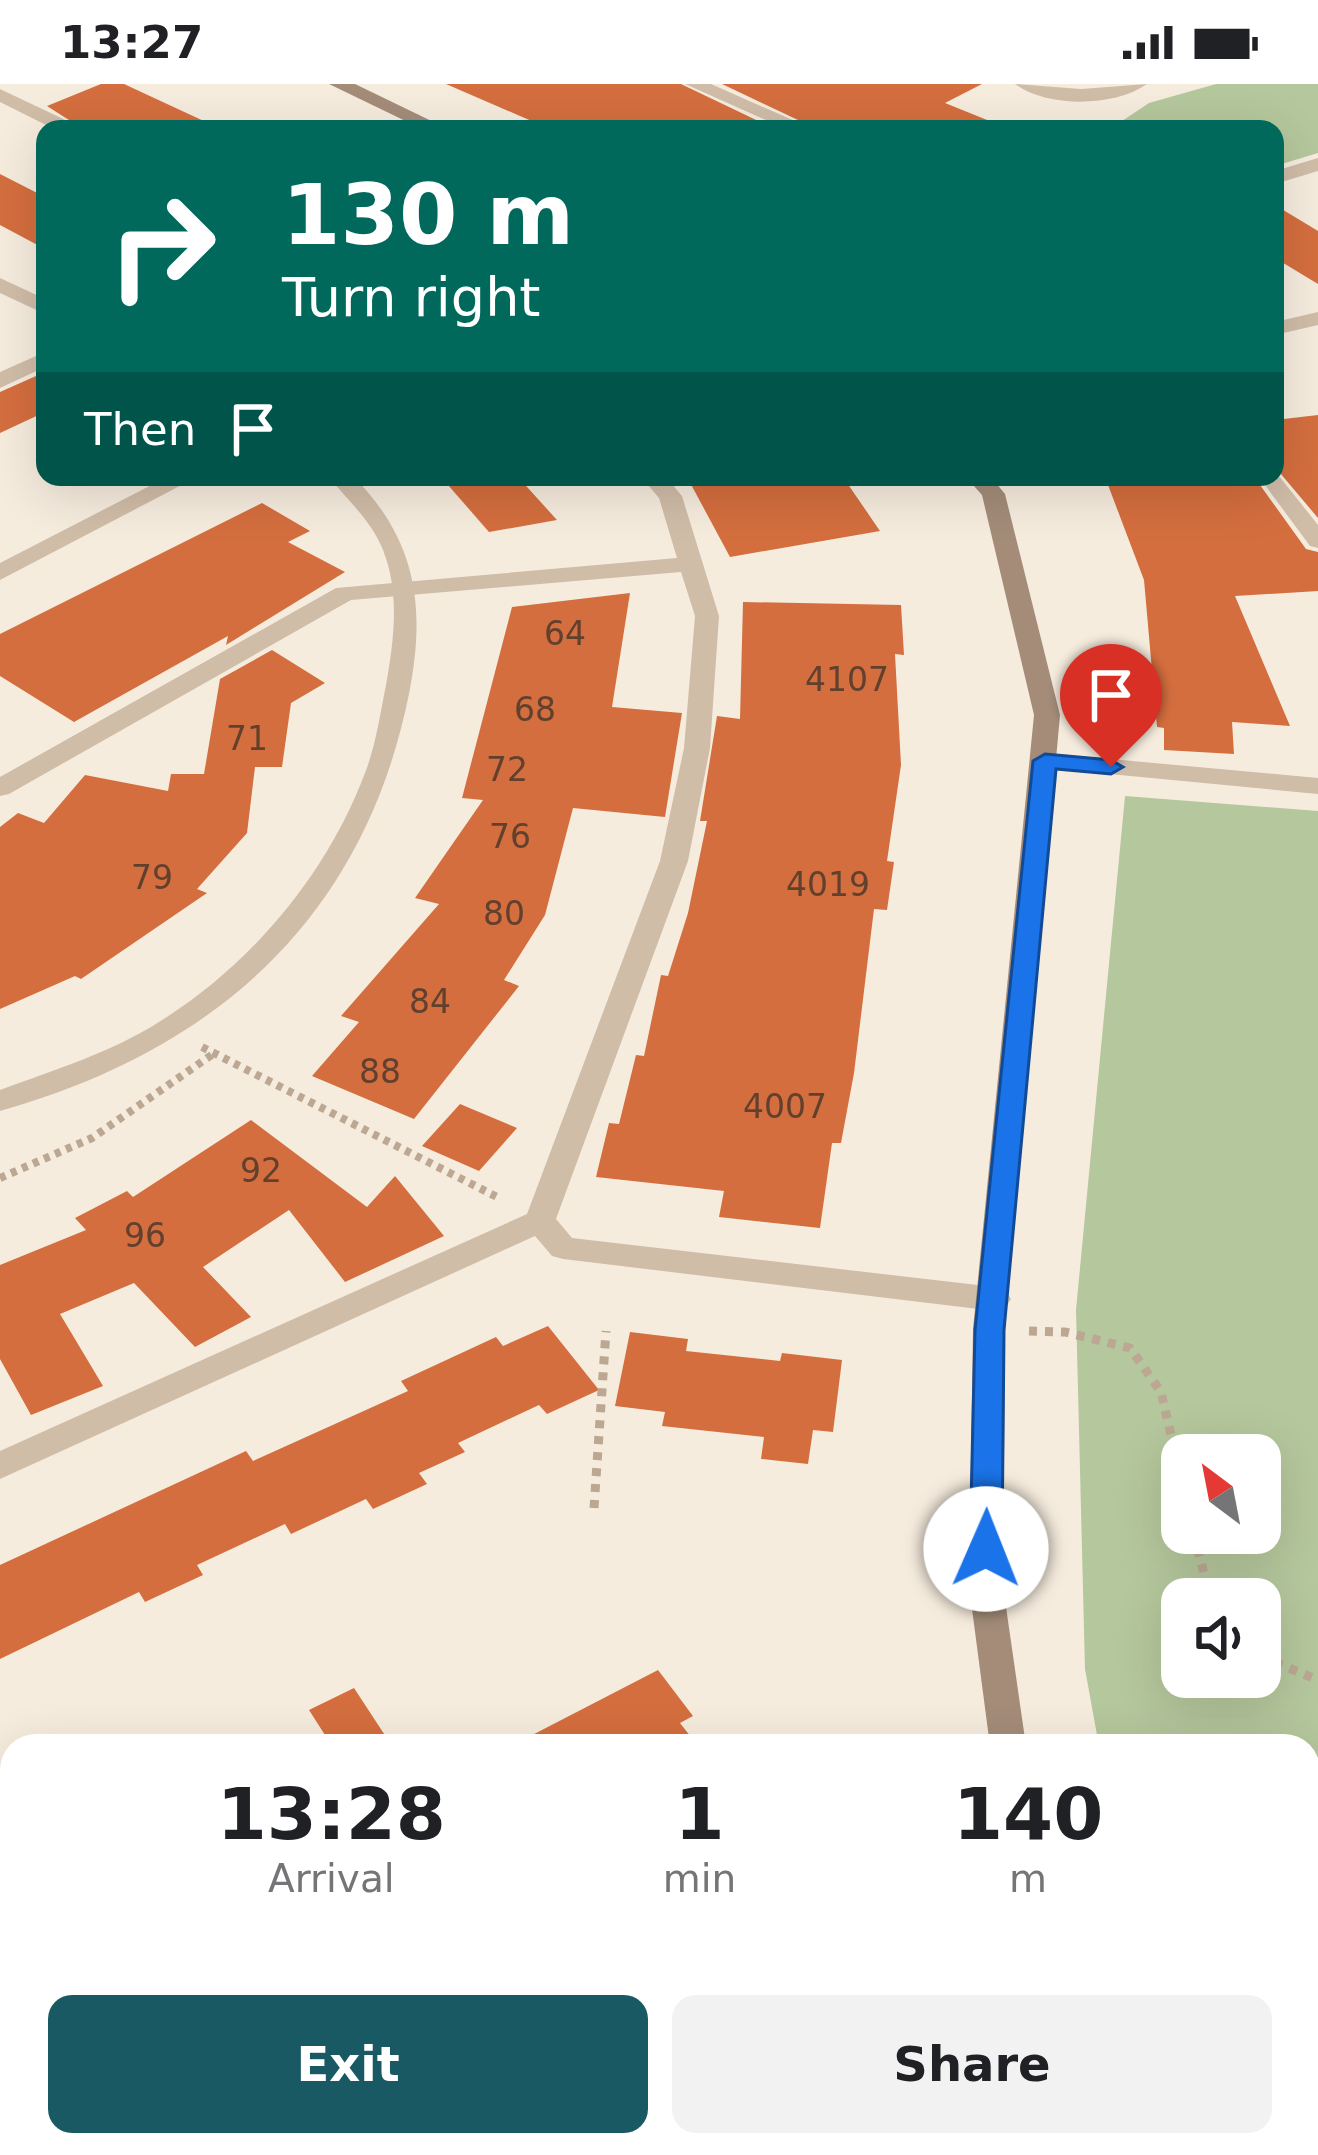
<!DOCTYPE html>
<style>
:root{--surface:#fff;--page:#f2f2f2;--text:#202124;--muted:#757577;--accent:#195963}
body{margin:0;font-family:"DejaVu Sans",sans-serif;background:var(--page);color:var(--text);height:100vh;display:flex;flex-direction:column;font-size:45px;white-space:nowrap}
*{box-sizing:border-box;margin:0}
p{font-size:39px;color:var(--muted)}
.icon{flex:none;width:66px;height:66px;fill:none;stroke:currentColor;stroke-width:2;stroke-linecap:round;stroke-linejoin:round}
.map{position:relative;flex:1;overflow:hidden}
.sheet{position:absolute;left:0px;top:1650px;width:1320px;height:423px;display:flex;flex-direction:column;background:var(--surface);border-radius:36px 36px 0 0;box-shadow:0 12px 48px #0002}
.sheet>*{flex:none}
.hud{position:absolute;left:36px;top:36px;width:1248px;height:366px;border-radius:24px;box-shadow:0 12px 48px #0002;background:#00695c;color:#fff;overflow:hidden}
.needle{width:78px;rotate:328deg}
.controls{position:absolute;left:1161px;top:1350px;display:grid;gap:24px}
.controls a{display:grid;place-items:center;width:120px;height:120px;border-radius:24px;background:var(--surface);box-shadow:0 12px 48px #0002;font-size:60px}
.pin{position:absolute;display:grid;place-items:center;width:102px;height:102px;color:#fff;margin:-123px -51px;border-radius:50% 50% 50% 0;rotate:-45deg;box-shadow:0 0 12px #0007}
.pin .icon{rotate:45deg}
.me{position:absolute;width:132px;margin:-66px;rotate:1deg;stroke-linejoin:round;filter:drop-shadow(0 0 9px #0008)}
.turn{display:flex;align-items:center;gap:42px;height:252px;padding:0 48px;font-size:54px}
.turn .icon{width:156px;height:156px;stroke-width:2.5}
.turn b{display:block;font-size:84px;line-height:102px}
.then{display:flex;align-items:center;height:114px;padding:0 48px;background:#0003;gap:24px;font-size:45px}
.eta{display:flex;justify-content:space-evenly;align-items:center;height:204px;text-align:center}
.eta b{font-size:72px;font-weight:700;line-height:84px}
.button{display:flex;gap:24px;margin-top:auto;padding:24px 48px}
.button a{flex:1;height:138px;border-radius:24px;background:var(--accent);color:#fff;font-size:48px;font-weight:700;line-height:138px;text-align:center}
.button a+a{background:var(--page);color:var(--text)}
.status{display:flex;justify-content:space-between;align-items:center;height:84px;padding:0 60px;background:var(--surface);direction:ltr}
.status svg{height:33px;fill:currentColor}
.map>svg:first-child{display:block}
.green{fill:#b5c79c;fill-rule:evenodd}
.building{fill:#d46e3e}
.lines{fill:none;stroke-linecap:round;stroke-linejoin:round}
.path-far1{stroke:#bca792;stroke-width:8;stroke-dasharray:6 6;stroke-linecap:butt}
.path{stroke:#bca792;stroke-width:9;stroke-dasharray:8 8;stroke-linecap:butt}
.lane{fill:#d0bda8;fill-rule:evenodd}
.street{fill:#d0bda8;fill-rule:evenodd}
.secondary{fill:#a48c79;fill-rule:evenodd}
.route{fill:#1a73e8;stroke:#114b97;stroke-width:3}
.labels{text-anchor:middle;stroke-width:12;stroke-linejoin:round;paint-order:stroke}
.number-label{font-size:33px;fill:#62402e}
</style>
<div class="status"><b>13:27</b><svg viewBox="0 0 49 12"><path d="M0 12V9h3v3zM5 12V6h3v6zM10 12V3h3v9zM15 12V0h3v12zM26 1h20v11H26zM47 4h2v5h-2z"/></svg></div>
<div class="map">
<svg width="1318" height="2071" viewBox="0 0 1318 2071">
<rect width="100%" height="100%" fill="#f6ecde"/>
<g class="green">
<polygon points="1216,0 1318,0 1318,69 1275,82 1275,45 1090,43 1119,39 1149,19"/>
<path d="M1125,712L1318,727V1712L1308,1713V1662H1099L1085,1585L1076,1226ZM1182,1371H1260V1449H1182ZM1182,1515H1260V1593H1182Z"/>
</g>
<g class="building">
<polygon points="101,0 124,0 221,45 83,45 47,22"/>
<polygon points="446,0 681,0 775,45 550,45"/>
<polygon points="722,0 982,0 945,19 1002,42 817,45"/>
<polygon points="0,90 45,113 45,165 0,141"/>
<polygon points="1275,121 1318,147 1318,200 1275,174"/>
<polygon points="45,288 45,328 0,349 0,308"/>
<polygon points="1318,331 1318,434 1275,383 1275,336"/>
<polygon points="441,393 518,393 557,436 489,448"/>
<polygon points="687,393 843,393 880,447 730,473"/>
<polygon points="1105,393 1166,393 1171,402 1255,394 1306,465 1318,468 1318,507 1235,512 1290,642 1232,638 1234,670 1164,666 1164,644 1157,643 1144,496"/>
<polygon points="262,419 310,447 288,458 345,488 226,561 228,552 74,638 0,592 0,550"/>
<polygon points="630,509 612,623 682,629 665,733 573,724 545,831 504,896 519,902 414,1035 312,992 359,938 341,932 439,820 415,814 483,716 462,714 512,523"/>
<polygon points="743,518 901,521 904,571 895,570 901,681 887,777 894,778 887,826 874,825 854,989 841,1059 832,1059 820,1144 719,1133 724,1107 596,1093 609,1039 619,1040 636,971 644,972 661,891 668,892 688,829 707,737 700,737 717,632 740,635"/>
<polygon points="272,566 325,599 291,619 282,683 255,683 247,749 197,805 207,809 81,895 75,892 0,925 0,743 18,729 44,739 85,691 168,707 171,690 204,690 220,595"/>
<polygon points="460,1020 517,1044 479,1087 422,1062"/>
<polygon points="251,1036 367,1123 395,1092 444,1152 345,1198 289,1126 203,1183 251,1233 195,1263 134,1199 60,1230 103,1302 31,1331 0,1275 0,1181 86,1146 75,1134 127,1107 133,1113"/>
<polygon points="548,1242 599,1306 547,1330 539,1321 458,1359 465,1368 419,1389 427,1400 373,1425 366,1415 291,1450 285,1440 197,1481 203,1491 145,1518 139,1508 0,1575 0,1481 246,1367 253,1377 408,1307 401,1297 496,1253 503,1262"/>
<polygon points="630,1248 688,1255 686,1267 780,1277 782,1269 842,1276 833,1348 813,1346 808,1380 761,1375 764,1353 662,1342 665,1328 615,1322"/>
<polygon points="658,1586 693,1632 680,1639 698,1662 511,1662"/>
<polygon points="354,1604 392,1662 332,1662 309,1626"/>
</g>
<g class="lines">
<g class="path-far1">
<polyline points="202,963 499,1114"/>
<polyline points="0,1094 92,1054 213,970"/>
</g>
<g class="path">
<polyline points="1029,1247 1065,1248 1130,1264 1161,1308 1182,1399"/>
<polyline points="594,1424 606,1247"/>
<polyline points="1194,1449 1210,1515"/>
<polyline points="1260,1572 1318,1596"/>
</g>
<g class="lane">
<polygon points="685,0 711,0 813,45 786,45"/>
<polygon points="0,5 76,41 79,45 54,45 0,18"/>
<polygon points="1318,74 1318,87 1275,100 1275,87"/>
<polygon points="45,268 45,283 0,304 0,288"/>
<polygon points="1275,387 1318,441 1318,464 1310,462 1259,393 1275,393"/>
<polygon points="641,393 666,393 682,412 719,532 710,664 688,777 556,1135 572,1154 995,1203 1006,1207 1011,1215 1006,1223 995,1227 563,1175 552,1172 535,1152 0,1395 0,1367 527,1130 660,777 684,664 695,532 681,488 351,516 9,710 0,712 0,693 336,504 677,474 659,414"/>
<polygon points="1045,669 1318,694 1318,710 1036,683 1032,677"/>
</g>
<g class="street">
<path d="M1015,0L1081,5L1147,0C1115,23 1047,24 1015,0Z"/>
<polygon points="0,194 45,215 45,230 0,209"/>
<polygon points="1318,228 1318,241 1275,251 1275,238"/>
<polygon points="167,393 197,393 0,496 0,479"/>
<path d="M329,393H354C417,457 426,524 409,610C364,834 216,966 0,1027V1006C54,986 110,969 159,938C251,881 327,790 365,689C376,661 380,630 386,601C394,556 400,509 383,466C371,436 348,417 329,393Z"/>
</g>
<g class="secondary">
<polygon points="329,0 355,0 448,45 422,45"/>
<polygon points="966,393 991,393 1005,410 1060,631 1005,1245 1003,1502 1026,1662 990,1662 969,1502 973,1245 1034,631 982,411"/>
<polygon points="1070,2061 1110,2061 1113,2071 1073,2071"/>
</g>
</g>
<polygon class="route" points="1045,670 1111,676 1123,683 1111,690 1056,685 1004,1246 1002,1465 986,1477 970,1465 975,1246 1033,677"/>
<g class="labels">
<g class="number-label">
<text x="565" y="561">64</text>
<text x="847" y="607">4107</text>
<text x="535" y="637">68</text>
<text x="247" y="666">71</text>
<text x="507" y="697">72</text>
<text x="510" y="764">76</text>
<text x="152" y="805">79</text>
<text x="828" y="812">4019</text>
<text x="504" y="841">80</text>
<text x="430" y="929">84</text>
<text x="380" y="999">88</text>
<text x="785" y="1034">4007</text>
<text x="261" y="1098">92</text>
<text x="145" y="1163">96</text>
</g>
</g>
</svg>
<div class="controls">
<a><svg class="needle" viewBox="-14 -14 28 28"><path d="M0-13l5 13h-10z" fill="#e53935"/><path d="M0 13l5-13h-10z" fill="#757577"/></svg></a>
<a><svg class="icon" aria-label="sound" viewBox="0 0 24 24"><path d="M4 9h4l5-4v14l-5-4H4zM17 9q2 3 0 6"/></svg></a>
</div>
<div class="pin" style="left:1111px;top:683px;background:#d93025"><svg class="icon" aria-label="arrive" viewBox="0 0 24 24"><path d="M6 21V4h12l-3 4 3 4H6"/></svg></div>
<svg class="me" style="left:986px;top:1465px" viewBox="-20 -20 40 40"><circle r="19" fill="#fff"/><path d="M0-13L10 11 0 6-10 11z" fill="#1a73e8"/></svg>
<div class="hud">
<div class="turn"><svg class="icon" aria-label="right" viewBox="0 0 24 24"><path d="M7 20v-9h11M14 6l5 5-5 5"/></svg><div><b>130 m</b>Turn right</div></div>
<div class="then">Then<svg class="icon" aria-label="arrive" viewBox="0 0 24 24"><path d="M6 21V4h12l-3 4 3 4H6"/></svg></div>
</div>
<section class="sheet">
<div class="eta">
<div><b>13:28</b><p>Arrival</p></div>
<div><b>1</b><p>min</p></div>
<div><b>140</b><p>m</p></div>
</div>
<div class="button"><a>Exit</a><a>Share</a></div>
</section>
</div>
